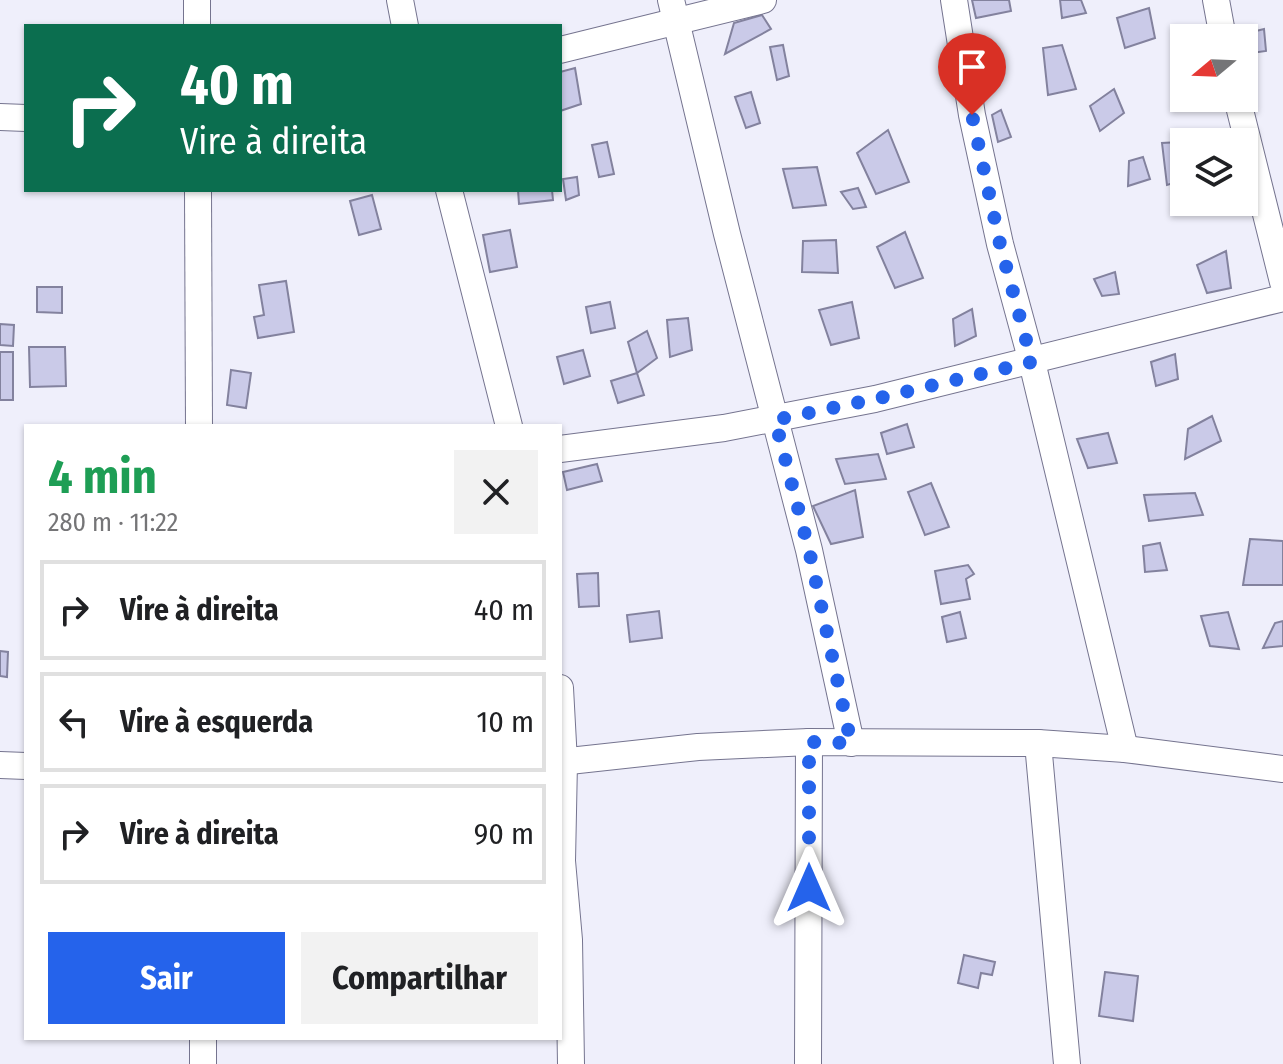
<!DOCTYPE html>
<html lang="pt">
<meta charset="utf-8">
<style>
:root{--surface:#fff;--page:#f2f2f2;--text:#202124;--muted:#757577;--line:#e0e0e0;--accent:#2563eb}
body{margin:0;font-family:"Fira Sans Condensed",sans-serif;background:var(--page);color:var(--text);height:100vh;display:flex;flex-direction:column;font-size:30px;white-space:nowrap}
*{box-sizing:border-box;margin:0}
p{font-size:26px;color:var(--muted)}
.icon{flex:none;width:44px;height:44px;fill:none;stroke:currentColor;stroke-width:2;stroke-linecap:round;stroke-linejoin:round}
.map{position:relative;flex:1;overflow:hidden}
.side{position:absolute;left:24px;top:424px;width:538px;height:616px;display:flex;flex-direction:column;background:var(--surface);border-radius:0px;box-shadow:0 2px 6px #0004}
.side>*{flex:none}
.hud{position:absolute;left:24px;top:24px;width:538px;height:168px;border-radius:0px;box-shadow:0 2px 6px #0004;background:#0b6e4f;color:#fff;overflow:hidden}
.needle{width:52px;rotate:251deg}
.controls{position:absolute;left:1170px;top:24px;display:grid;gap:16px}
.controls a{display:grid;place-items:center;width:88px;height:88px;border-radius:0px;background:var(--surface);box-shadow:0 2px 6px #0004;font-size:40px}
.pin{position:absolute;display:grid;place-items:center;width:68px;height:68px;color:#fff;margin:-82px -34px;border-radius:50% 50% 50% 0;rotate:-45deg;box-shadow:0 0 8px #0007}
.pin .icon{rotate:45deg}
.me{position:absolute;width:88px;margin:-44px;rotate:0deg;stroke-linejoin:round;filter:drop-shadow(0 0 6px #0008)}
.turn{display:flex;align-items:center;gap:28px;height:168px;padding:0 24px;font-size:36px}
.turn .icon{width:104px;height:104px;stroke-width:2.5}
.turn b{display:block;font-size:56px;line-height:68px}
.round{display:grid;place-items:center;flex:none;width:84px;height:84px;border-radius:0px;background:var(--page)}
.summary{display:flex;align-items:center;justify-content:space-between;height:136px;padding:0 24px}
h1{font-size:48px;font-weight:700;line-height:60px;color:#1e9e55}
.action{display:flex;gap:16px;margin-top:auto;padding:16px 24px}
.action a{flex:1;height:92px;border-radius:0px;background:var(--accent);color:#fff;font-size:32px;font-weight:700;line-height:92px;text-align:center}
.action a+a{background:var(--page);color:var(--text)}
ul{padding:0;list-style:none}
li{display:flex;align-items:center;gap:24px;height:100px;margin:0 16px 12px;padding:0 8px;border:4px solid var(--line);border-radius:0px}
li div{flex:1}
li b{display:block;font-size:30px}
li em{font-style:normal}
.map>svg:first-child{display:block}
.building{fill:#cacae8;stroke:#83829e;stroke-width:2}
.lines{fill:none;stroke-linecap:round;stroke-linejoin:round}
.minor-casing{stroke:#75748f;stroke-width:28}
.minor{stroke:#fff;stroke-width:26}
.route{stroke:#2563eb;stroke-width:14;stroke-dasharray:0 25.2}
</style>
<div class="map">
<svg width="1283" height="1064" viewBox="0 0 1283 1064">
<rect width="100%" height="100%" fill="#efeffb"/>
<g class="building">
<polygon points="972,0 1009,0 1011,11 976,18"/>
<polygon points="1060,0 1081,0 1086,13 1062,18"/>
<polygon points="1149,8 1155,38 1125,48 1117,18"/>
<polygon points="762,15 771,29 725,54 734,23"/>
<polygon points="1264,29 1266,51 1244,54 1244,38 1236,36"/>
<polygon points="783,45 789,76 777,80 770,47"/>
<polygon points="1062,45 1076,89 1048,95 1043,48"/>
<polygon points="575,68 581,104 560,111 560,72"/>
<polygon points="1114,89 1124,113 1100,131 1090,106"/>
<polygon points="751,92 760,123 746,128 735,97"/>
<polygon points="1001,110 1011,137 998,142 992,115"/>
<polygon points="888,130 909,182 876,194 857,153"/>
<polygon points="607,142 614,174 599,177 592,145"/>
<polygon points="1180,142 1180,181 1167,185 1162,143"/>
<polygon points="1143,157 1150,179 1128,186 1129,161"/>
<polygon points="817,167 826,205 793,208 783,169"/>
<polygon points="577,177 579,195 566,200 563,179"/>
<polygon points="858,188 866,207 853,209 841,192"/>
<polygon points="518,190 552,190 553,200 519,204"/>
<polygon points="372,195 381,229 359,235 350,201"/>
<polygon points="510,230 517,267 490,272 483,235"/>
<polygon points="905,232 923,278 895,288 877,247"/>
<polygon points="836,240 838,273 802,272 803,241"/>
<polygon points="1226,251 1231,288 1207,293 1197,265"/>
<polygon points="1115,272 1119,294 1102,296 1094,279"/>
<polygon points="286,281 294,332 258,338 254,317 264,315 259,285"/>
<polygon points="37,287 62,287 62,313 37,312"/>
<polygon points="610,302 615,328 591,333 586,307"/>
<polygon points="852,302 859,338 831,345 819,310"/>
<polygon points="972,309 976,336 955,346 953,319"/>
<polygon points="688,318 692,350 670,357 667,320"/>
<polygon points="0,324 14,325 13,346 0,345"/>
<polygon points="647,331 657,358 637,373 628,342"/>
<polygon points="29,347 65,347 66,386 30,387"/>
<polygon points="583,350 590,376 564,384 557,357"/>
<rect x="0" y="352" width="13" height="48"/>
<polygon points="1175,354 1178,379 1156,386 1151,362"/>
<polygon points="231,370 251,373 246,408 227,405"/>
<polygon points="637,373 644,395 618,403 611,381"/>
<polygon points="1212,416 1221,441 1185,459 1188,429"/>
<polygon points="907,424 914,447 887,454 881,433"/>
<polygon points="1108,433 1117,463 1088,468 1077,439"/>
<polygon points="878,454 886,479 845,484 836,459"/>
<polygon points="597,464 602,481 567,490 563,472"/>
<polygon points="931,483 949,527 925,535 908,492"/>
<polygon points="855,490 863,537 831,544 813,506"/>
<polygon points="1195,493 1203,515 1149,521 1144,495"/>
<polygon points="1250,539 1283,541 1283,585 1243,585"/>
<polygon points="1160,543 1167,570 1145,572 1143,546"/>
<polygon points="968,565 974,574 966,579 970,599 941,604 935,571"/>
<polygon points="598,573 599,606 579,607 577,574"/>
<polygon points="659,611 662,638 630,642 627,615"/>
<polygon points="960,612 966,638 947,642 942,617"/>
<polygon points="1228,612 1239,649 1210,646 1201,616"/>
<polygon points="1283,621 1283,646 1263,648 1275,623"/>
<polygon points="0,651 8,652 7,677 0,676"/>
<polygon points="964,955 995,962 992,975 981,973 978,988 958,983"/>
<polygon points="1105,972 1138,976 1133,1021 1099,1016"/>
</g>
<g class="lines">
<defs>
<g id="minor">
<polyline points="400,0 405,26"/>
<polyline points="671,0 727,234 809,550 851,743"/>
<polyline points="954,0 972,115 1000,244 1032,362 1125,749"/>
<polyline points="1216,0 1223,38"/>
<polyline points="197,26 197,0"/>
<polyline points="560,50 763,0"/>
<polyline points="1237,98 1283,282"/>
<polyline points="0,117 26,118"/>
<polyline points="198,190 199,426"/>
<polyline points="449,190 509,426"/>
<polyline points="560,449 724,428 875,399 1283,298"/>
<polyline points="560,688 564,762 562,861 569,940 571,1064"/>
<polyline points="1038,743 1067,1064"/>
<polyline points="560,762 698,747 809,742 1038,743 1125,749 1283,769"/>
<polyline points="0,765 26,766"/>
<polyline points="203,1038 203,1064"/>
<polyline points="808,1064 809,742"/>
</g>
</defs>
<use href="#minor" class="minor-casing"/>
<use href="#minor" class="minor"/>
</g>
<g class="lines">
<polyline class="route" points="809,888 809,742 851,743 809,550 775,420 875,399 1032,362 1000,244 972,115"/>
</g>
</svg>
<div class="controls">
<a><svg class="needle" viewBox="-14 -14 28 28"><path d="M0-13l5 13h-10z" fill="#e53935"/><path d="M0 13l5-13h-10z" fill="#757577"/></svg></a>
<a><svg class="icon" aria-label="layers" viewBox="0 0 24 24"><path d="M12 4l9 5-9 5-9-5zM3 14l9 5 9-5"/></svg></a>
</div>
<div class="pin" style="left:972px;top:115px;background:#d93025"><svg class="icon" aria-label="arrive" viewBox="0 0 24 24"><path d="M6 21V4h12l-3 4 3 4H6"/></svg></div>
<svg class="me" style="left:809px;top:888px" viewBox="-20 -20 40 40"><path d="M0-17L14 15 0 8-14 15z" fill="#2563eb" stroke="#fff" stroke-width="4"/></svg>
<div class="hud">
<div class="turn"><svg class="icon" aria-label="right" viewBox="0 0 24 24"><path d="M7 20v-9h11M14 6l5 5-5 5"/></svg><div><b>40 m</b>Vire à direita</div></div>
</div>
<section class="side">
<div class="summary"><div><h1>4 min</h1><p>280 m · 11:22</p></div><a class="round"><svg class="icon" aria-label="close" viewBox="0 0 24 24"><path d="M6 6l12 12M18 6L6 18"/></svg></a></div>
<ul>
<li><svg class="icon" aria-label="right" viewBox="0 0 24 24"><path d="M7 20v-9h11M14 6l5 5-5 5"/></svg><div><b>Vire à direita</b></div><em>40 m</em></li>
<li><svg class="icon" aria-label="left" viewBox="0 0 24 24"><path d="M17 20v-9H6M10 6l-5 5 5 5"/></svg><div><b>Vire à esquerda</b></div><em>10 m</em></li>
<li><svg class="icon" aria-label="right" viewBox="0 0 24 24"><path d="M7 20v-9h11M14 6l5 5-5 5"/></svg><div><b>Vire à direita</b></div><em>90 m</em></li>
</ul>
<div class="action"><a>Sair</a><a>Compartilhar</a></div>
</section>
</div>
